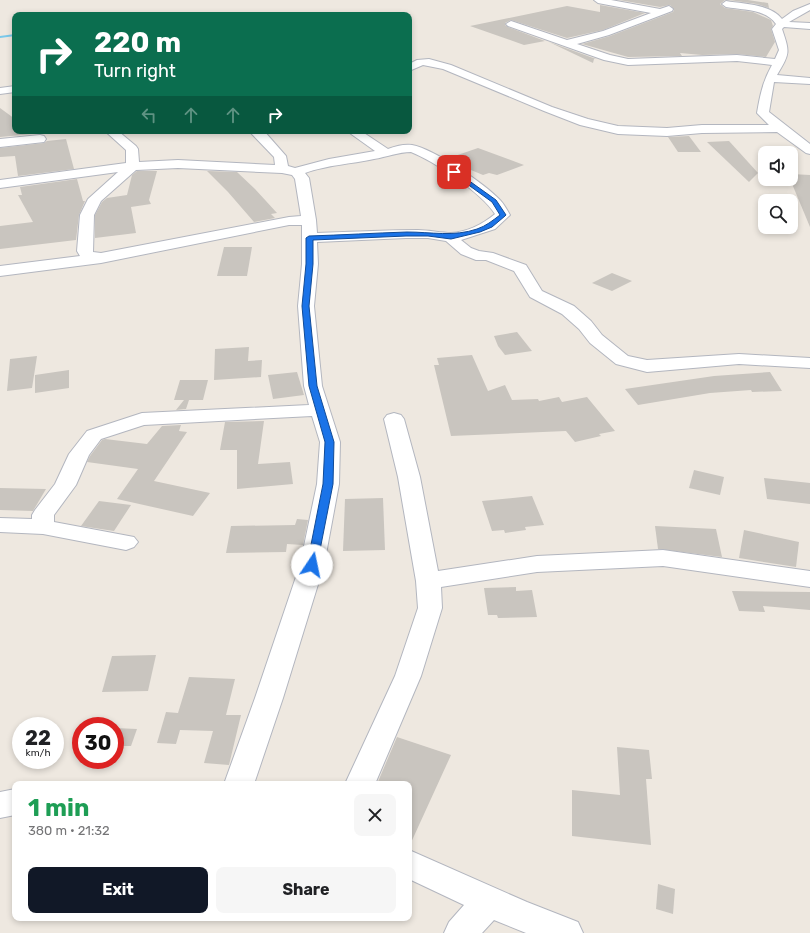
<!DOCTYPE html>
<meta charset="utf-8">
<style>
:root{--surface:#fff;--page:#f6f6f6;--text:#202124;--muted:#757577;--accent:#111827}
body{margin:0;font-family:Rubik,sans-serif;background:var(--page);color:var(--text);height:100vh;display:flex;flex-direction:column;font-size:15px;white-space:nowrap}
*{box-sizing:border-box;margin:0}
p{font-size:13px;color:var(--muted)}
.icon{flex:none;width:22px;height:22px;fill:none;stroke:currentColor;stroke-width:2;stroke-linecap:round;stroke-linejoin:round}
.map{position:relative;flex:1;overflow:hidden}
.sheet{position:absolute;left:12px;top:781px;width:400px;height:140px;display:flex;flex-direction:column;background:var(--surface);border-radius:8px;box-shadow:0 2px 6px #0003}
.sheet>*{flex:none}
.top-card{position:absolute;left:12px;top:12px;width:400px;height:122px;border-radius:8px;box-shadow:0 2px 6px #0003;background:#0b6e4f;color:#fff;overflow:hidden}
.tools{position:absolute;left:758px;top:146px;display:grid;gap:8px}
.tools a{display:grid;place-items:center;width:40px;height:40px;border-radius:8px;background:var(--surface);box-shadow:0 2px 6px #0003;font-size:20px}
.speed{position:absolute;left:12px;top:717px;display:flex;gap:8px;font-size:20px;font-weight:700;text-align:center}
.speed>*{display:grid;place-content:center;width:52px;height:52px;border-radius:50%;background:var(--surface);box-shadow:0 2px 6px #0003;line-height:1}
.speed small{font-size:10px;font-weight:400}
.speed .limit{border:6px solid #d22;background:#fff;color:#111}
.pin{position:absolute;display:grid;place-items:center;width:34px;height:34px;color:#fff;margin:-17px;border-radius:8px;box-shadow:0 2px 6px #0006}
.me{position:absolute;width:44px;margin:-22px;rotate:11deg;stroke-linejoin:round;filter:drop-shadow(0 0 3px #0008)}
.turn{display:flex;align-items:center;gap:14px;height:84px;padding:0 16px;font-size:18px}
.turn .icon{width:52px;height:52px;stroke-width:2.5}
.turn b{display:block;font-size:28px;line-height:34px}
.lanes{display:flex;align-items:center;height:38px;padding:0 16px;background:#0003;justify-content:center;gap:20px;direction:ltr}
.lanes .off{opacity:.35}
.round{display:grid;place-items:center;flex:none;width:42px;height:42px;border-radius:8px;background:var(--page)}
.head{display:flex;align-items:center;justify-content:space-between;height:68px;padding:0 16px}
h1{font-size:24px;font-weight:700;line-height:30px;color:#1e9e55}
.action{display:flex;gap:8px;margin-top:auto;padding:8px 16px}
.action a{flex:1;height:46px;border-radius:8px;background:var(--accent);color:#fff;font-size:16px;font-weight:700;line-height:46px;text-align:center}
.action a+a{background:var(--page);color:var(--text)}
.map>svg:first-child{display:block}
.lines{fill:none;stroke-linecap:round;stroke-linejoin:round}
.stream{fill:#79c8ea;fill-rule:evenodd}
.building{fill:#c9c5bf}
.street-casing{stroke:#b3b6bf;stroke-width:2}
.street{fill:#fff;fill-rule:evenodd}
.route{fill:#1a73e8;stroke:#114b97}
</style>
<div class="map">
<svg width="810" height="933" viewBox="0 0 810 933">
<rect width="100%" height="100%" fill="#eee8e0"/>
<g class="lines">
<polygon class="stream" points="15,34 15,36 0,38 0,36"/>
</g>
<g class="building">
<polygon points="619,0 725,0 720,4 725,8 753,12 771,20 773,26 771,29 775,42 766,57 737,54 702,55 680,53 682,56 628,57 582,44 610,36 673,12 674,10 670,5 660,7"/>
<polygon points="729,0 748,0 768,3 769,8 757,4"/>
<polygon points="600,5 645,13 603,30 567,38 511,20 505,23 505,25 508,27 545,41 524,45 470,26 567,6 600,12"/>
<polygon points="549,42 596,59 594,59 593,63"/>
<polygon points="0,108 15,119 15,131 30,131 33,134 0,137"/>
<polygon points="689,136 701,152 678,152 668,137"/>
<polygon points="66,139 74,169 18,176 15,156 0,157 0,148 44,143 47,141"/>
<polygon points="729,141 758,173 749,182 707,142"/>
<polygon points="478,148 524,165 497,175 489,173 483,175 454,163 446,159"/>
<polygon points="137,171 157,171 149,200 151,204 131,207 136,233 95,238 95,215 102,202 107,198 127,195 132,175"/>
<polygon points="207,171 237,172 255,189 277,213 271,214 275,218 254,222 228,192"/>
<polygon points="791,174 810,175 810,227 790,179"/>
<polygon points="77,179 83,201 85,201 79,215 76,240 0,249 0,226 33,222 18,195 22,195 20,187"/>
<polygon points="224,247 252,247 247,276 217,276"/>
<polygon points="612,273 632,281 612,291 592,283"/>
<polygon points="517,332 532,351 505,355 498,346 494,336"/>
<polygon points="249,347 248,361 262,360 261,377 214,380 215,349"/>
<polygon points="472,355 488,391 505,385 512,400 538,399 539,401 559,397 562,402 587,397 615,431 599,434 601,436 575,442 566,431 451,436 434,365 439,365 437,358"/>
<polygon points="37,356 32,388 7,391 10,359"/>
<polygon points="69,370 69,388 35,393 35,375"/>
<polygon points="297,372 304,395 273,399 268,375"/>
<polygon points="770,372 782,391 752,392 751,390 710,393 638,405 625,389 714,376"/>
<polygon points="180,380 208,380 203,400 189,400 186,409 176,410 184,400 174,400"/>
<polygon points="264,421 258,464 290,462 293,484 237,489 237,450 220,450 225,422"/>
<polygon points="181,425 179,431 187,432 154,481 210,493 193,516 117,499 138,469 87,462 90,456 102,440 105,439 147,444 162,426"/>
<polygon points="694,470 724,477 720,495 689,488"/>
<polygon points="764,478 810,483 810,504 767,499"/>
<polygon points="0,488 46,489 33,511 0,510"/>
<polygon points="532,496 544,525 525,527 526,530 505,533 504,530 492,531 482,501"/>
<polygon points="383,498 385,550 343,551 345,499"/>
<polygon points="99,501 131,505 114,531 81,526"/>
<polygon points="297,519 308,520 303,545 287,544 286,552 226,553 231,526 295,525"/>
<polygon points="655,526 716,529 722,557 658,549"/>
<polygon points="744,530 799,542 796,567 739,558"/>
<polygon points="516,587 516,591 532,590 537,617 498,618 497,615 488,615 484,588"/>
<polygon points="732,591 810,592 810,610 763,606 765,612 739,611"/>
<polygon points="156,655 148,691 102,692 112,656"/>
<polygon points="189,677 235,679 226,715 241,715 229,765 204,763 213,731 180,730 176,744 157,743 166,712 178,713"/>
<polygon points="115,728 137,729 131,746 115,746"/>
<polygon points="397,737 451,755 409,847 409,784 377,784"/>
<polygon points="617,747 649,750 652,779 646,779 651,845 572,836 572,790 620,795"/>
<polygon points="658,884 675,889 673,914 656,909"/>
</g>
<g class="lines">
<defs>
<g id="street">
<path d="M594,0H611L660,9L669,6L673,9L672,11L609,35L577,44L610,55L628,59L737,55L775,59L779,50L772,29L776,24C766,9 743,10 726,7L722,4L726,1C743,4 771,4 782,19L793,11L810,4V10L789,22L810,23V29L784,27L782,29C790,53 790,53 777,75L810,78V84L774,82L769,112L810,144V154L806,153L777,132L702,133L667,136L618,134L580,125L544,111L443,69L423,65L409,71V64L417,60L429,59L451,65L552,107L588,119L618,126L667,128L702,125H769L757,113C760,95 763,81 772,65L737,61L628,65L604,60L508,26L506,24L511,21L514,22L567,40L603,31L651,13L598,3Z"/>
<polygon points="15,86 15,92 0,94 0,88"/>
<path d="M105,131H118L136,146L138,149L139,162L178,160L275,165L274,157L249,131H264L286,156L288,166L295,168L329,159L375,151L347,131H361L388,149C396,146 404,144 412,145C434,149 485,184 500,200C504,204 507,210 510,215L495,229L461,240L471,248L479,251L493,253L526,265L542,291L574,306L591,321L602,335L628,356L647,360L739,354L810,358V368L739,364L647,372L616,364L590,343L579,329L562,314L530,297L514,271L486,260H476L461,254L446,241L428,238H406L317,242L318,264L314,306L322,386L340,442L339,484L324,565L283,698L254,784H224L255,698L300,565L317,484L320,442L312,416L144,425L101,439L89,455L76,485L54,515V522L134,537L138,542L134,547L126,550L43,534L0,532V518L32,519V515L35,510L55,484L69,454L87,431L142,413L309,405L304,386L298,306L302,264V225H289L101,263L0,276V266L80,256L77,251L80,215L88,199L118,172L0,188V180L126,163V150ZM411,152C434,161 482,193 495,214C483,224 467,232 451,233C440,233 429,230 418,230C384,230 350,232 317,233L316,220L309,178L305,173C327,165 351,164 374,159C386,157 399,152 411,152ZM178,168L282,173L292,175L295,179L301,216L289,217L101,253L93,252L94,215L101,201L136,170Z"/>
<polygon points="40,135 44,136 46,139 44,142 0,147 0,139"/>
<polygon points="394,413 401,415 404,419 420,477 438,571 537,556 663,550 810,571 810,587 663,566 537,572 441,587 442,608 421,676 375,784 345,784 395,676 418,608 416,581 398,477 384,419 387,415"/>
<polygon points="15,789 15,815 0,818 0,792"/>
<polygon points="409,850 527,902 578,922 583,933 526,933 494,920 482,933 444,933 449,922 464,905 409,879"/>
</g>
</defs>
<use href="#street" class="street-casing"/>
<use href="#street" class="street"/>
</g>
<path class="route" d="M454,170L496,200L506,215L505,216L492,227L480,232L451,239L428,236H406L313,240V264L309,306L317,386L334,442L333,484L317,565L316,568H309L307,565L323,484L325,442L309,386L302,306L306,264V238L309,236C342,235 375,233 407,232C431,232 454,237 477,229C486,226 492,221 500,215L492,202L452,173V171Z"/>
</svg>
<div class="tools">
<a><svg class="icon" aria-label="sound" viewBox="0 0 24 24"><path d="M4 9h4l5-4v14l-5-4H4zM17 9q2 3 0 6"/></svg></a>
<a><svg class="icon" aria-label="search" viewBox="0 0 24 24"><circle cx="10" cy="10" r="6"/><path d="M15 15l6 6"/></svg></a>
</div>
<div class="speed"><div>22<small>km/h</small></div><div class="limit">30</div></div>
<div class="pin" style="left:454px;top:172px;background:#d93025"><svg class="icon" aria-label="arrive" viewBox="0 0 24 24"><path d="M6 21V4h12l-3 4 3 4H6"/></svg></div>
<svg class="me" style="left:312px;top:565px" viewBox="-20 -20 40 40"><circle r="19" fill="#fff"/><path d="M0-13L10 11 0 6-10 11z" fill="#1a73e8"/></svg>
<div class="top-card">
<div class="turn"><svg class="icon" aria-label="right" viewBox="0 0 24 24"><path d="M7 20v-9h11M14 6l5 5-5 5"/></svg><div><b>220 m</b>Turn right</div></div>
<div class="lanes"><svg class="icon off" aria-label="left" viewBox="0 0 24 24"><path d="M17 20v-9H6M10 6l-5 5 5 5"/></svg><svg class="icon off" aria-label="ahead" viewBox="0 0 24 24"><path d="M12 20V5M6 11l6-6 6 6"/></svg><svg class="icon off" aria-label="ahead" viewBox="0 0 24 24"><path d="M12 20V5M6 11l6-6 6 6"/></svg><svg class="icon" aria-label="right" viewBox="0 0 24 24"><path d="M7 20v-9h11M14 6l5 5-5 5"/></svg></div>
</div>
<section class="sheet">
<div class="head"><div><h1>1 min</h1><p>380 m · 21:32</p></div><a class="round"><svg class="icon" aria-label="close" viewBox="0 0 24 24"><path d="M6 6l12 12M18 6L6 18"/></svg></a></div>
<div class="action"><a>Exit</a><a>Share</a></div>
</section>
</div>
